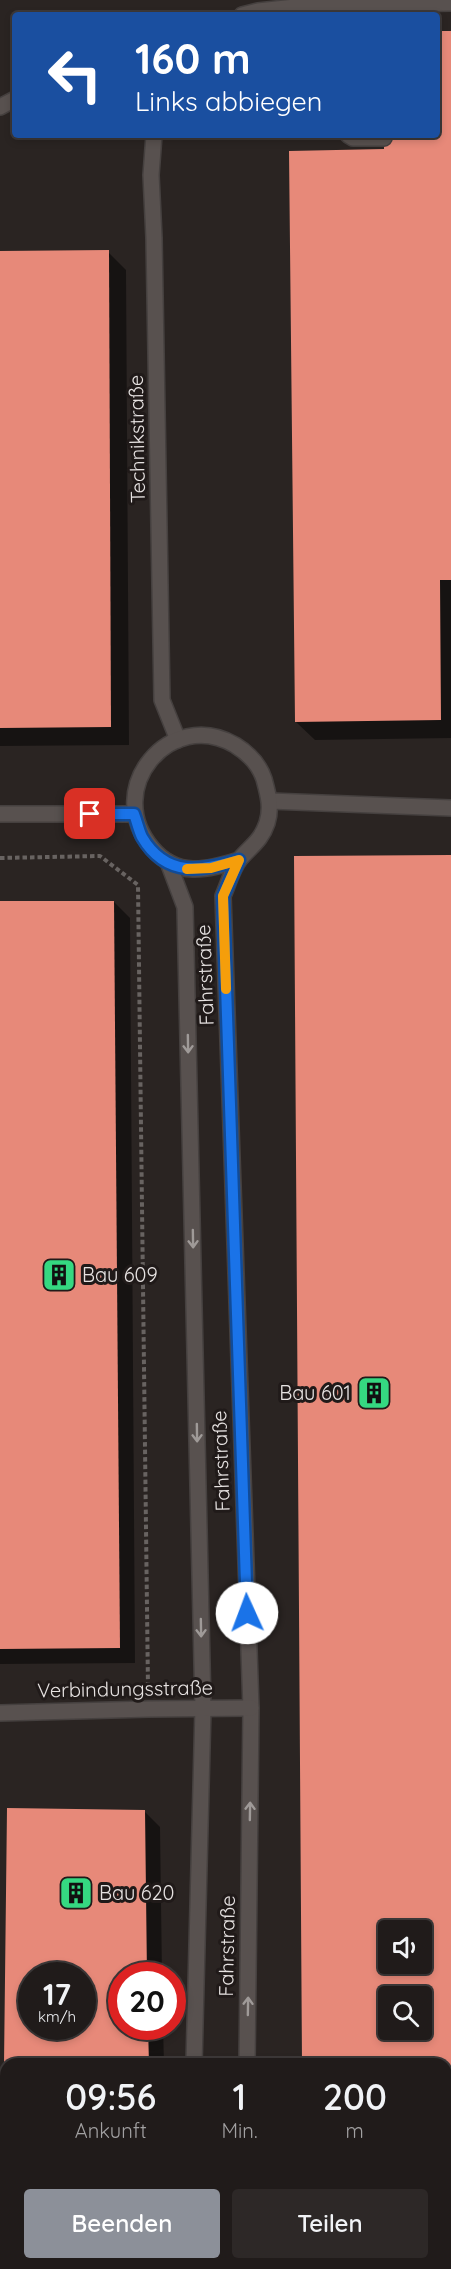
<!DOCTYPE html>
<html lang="de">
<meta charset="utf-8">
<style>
:root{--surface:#201b1a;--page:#2d2827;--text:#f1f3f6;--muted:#a2a1a2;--line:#3d3939;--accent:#8c9099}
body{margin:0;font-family:Quicksand,sans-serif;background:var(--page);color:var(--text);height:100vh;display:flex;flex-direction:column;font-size:22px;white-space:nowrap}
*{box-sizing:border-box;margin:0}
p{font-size:20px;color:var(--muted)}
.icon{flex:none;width:33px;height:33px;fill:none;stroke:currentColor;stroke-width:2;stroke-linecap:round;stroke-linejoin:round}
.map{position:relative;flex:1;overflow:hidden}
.drawer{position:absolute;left:0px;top:2058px;width:452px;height:212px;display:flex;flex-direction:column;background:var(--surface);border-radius:18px 18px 0 0;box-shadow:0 3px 9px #0003,0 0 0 2px var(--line)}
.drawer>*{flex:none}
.banner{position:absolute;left:12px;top:12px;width:428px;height:126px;border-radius:6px;box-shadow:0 3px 9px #0003,0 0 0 2px var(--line);background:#1a4fa0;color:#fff;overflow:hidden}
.controls{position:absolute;left:378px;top:1920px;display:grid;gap:12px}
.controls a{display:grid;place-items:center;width:54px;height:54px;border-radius:6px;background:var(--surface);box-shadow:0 3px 9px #0003,0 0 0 2px var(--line);font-size:30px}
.speed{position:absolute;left:18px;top:1962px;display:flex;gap:12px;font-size:30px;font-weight:700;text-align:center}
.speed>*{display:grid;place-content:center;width:78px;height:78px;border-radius:50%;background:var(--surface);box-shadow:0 3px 9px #0003,0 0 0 2px var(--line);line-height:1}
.speed small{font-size:15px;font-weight:400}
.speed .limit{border:9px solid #d22;background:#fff;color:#111}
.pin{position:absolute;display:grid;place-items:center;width:51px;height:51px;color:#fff;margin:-26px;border-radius:12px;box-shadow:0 3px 9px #0006}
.me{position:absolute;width:66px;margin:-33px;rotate:358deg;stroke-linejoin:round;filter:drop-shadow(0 0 4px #0008)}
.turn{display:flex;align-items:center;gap:21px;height:126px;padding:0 24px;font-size:27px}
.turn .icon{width:78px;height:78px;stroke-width:2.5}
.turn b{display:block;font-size:42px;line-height:51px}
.eta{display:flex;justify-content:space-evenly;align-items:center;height:102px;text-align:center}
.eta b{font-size:36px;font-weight:600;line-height:42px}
.primary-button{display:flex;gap:12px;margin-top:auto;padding:12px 24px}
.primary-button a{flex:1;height:69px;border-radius:6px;background:var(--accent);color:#fff;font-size:24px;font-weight:600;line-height:69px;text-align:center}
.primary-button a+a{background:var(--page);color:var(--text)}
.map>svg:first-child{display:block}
.shadow{fill:#0007;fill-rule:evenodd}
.building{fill:#e78979;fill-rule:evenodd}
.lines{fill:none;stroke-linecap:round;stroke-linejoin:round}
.minor-casing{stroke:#45403f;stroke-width:18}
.path{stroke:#686361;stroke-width:4;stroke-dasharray:4.5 3;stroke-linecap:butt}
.minor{stroke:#58514f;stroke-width:15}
.oneway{stroke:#9f9a98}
.route-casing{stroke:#114b97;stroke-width:15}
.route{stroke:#1a73e8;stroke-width:10}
.slow{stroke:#f59e0b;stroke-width:10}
.labels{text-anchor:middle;stroke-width:6;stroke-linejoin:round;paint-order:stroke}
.street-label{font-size:20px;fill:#e6e2e1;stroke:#201a19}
.poi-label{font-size:20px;fill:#e6e2e1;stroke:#201a19;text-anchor:start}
</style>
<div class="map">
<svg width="451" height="2269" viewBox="0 0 451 2269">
<rect width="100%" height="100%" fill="#2a2422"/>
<g class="shadow">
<polygon points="451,33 451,738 315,740 296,722 386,151 436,135"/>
<polygon points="108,252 126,270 129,745 0,746 0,253"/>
<path d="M451,856V2269H305V2264H446V2064H304ZM388,1930H422V1964H388ZM388,1996H422V2030H388Z"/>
<polygon points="114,902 130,918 135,1663 0,1664 0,903"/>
<path d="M9,1809L144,1811L160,1827L162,1976H122V2026H163L164,2064H6V2094ZM32,1976H82V2026H32Z"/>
<polygon points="65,2264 119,2264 124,2269 65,2269"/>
</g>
<g class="building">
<polygon points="436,31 451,31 451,580 440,580 441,720 295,722 289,151 384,149 384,135 436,135"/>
<polygon points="109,250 111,727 0,728 0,251"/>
<path d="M451,855V2269H303V2264H446V2064H302L294,856ZM388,1930H422V1964H388ZM388,1996H422V2030H388Z"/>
<polygon points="0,901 114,901 120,1648 0,1649"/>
<path d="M7,1808L145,1810L147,1976H122V2026H148L149,2064H4ZM32,1976H82V2026H32Z"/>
<rect x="64" y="2264" width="51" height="5"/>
</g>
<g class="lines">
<defs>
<g id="minor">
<polyline points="242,15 258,11 304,6 451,3"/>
<polyline points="0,107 15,99"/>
<polyline points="154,135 151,175 154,238 162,700 178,740"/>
<polyline points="348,135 353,138 384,138"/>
<polyline points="270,801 451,808"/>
<polyline points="0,814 134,814"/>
<path d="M239,860C207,870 177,878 152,848C102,789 170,707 235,745C248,753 259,764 264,779C268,794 272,807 267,823C261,841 251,846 240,859C232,869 228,885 223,896L251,1708L247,2064"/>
<polyline points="168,862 185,907 203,1708 194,2064"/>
<polyline points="0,1713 149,1709 251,1708"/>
<polyline points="188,2269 189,2264"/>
<polyline points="245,2269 245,2264"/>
</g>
</defs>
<use href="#minor" class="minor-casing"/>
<g class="path">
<polyline points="0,858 100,856 138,885 148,1688"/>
<polyline points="0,2228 6,2227"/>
</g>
<use href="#minor" class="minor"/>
</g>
<defs><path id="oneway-shaft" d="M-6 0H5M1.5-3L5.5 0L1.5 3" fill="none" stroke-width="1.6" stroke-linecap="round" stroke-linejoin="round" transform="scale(1.5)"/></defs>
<g class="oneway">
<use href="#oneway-shaft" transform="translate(188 1044) rotate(89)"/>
<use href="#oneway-shaft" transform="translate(193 1239) rotate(89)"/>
<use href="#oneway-shaft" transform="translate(197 1433) rotate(89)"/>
<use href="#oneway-shaft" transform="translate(201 1628) rotate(89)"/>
<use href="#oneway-shaft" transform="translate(250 1811) rotate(-89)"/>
<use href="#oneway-shaft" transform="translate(248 2006) rotate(-89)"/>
</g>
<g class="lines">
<defs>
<path id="route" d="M90,814H134C137,822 139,831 142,837C166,878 202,871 239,860L223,896L247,1613"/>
</defs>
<use href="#route" class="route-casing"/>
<use href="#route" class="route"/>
<polyline class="slow" points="187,869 211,868 239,860 223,896 226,989"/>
</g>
<defs>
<symbol id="building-square" viewBox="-11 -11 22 22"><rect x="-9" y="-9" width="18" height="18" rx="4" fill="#35d881" stroke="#201a19"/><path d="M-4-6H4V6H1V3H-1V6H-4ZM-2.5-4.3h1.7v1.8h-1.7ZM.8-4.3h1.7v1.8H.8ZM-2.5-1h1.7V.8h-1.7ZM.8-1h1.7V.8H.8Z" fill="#111"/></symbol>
</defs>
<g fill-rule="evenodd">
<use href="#building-square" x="40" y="1256" width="38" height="38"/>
<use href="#building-square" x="355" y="1374" width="38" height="38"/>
<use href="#building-square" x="57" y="1874" width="38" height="38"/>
</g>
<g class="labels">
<g class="street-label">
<text transform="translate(137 439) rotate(-91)" y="7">Technikstraße</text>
<text transform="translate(205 975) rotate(-92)" y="7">Fahrstraße</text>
<text transform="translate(221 1461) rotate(-92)" y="7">Fahrstraße</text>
<text transform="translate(125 1689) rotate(-1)" y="7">Verbindungsstraße</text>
<text transform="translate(227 1946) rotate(-89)" y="7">Fahrstraße</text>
</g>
<g class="poi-label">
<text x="82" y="1282">Bau 609</text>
<text x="351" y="1400" text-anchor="end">Bau 601</text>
<text x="99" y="1900">Bau 620</text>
</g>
</g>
</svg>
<div class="controls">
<a><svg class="icon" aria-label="sound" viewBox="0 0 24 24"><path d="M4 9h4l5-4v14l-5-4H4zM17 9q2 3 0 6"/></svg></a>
<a><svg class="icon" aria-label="search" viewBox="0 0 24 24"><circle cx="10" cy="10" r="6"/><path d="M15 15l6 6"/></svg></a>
</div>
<div class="speed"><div>17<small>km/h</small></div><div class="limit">20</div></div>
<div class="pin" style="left:90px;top:814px;background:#d93025"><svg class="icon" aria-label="arrive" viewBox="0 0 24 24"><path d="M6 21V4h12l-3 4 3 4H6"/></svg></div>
<svg class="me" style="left:247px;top:1613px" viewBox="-20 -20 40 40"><circle r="19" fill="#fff"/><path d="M0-13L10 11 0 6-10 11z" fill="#1a73e8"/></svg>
<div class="banner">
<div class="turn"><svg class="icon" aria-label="left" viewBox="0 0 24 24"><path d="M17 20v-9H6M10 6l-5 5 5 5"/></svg><div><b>160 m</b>Links abbiegen</div></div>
</div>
<section class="drawer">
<div class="eta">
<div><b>09:56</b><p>Ankunft</p></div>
<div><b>1</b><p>Min.</p></div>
<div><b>200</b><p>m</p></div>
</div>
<div class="primary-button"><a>Beenden</a><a>Teilen</a></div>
</section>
</div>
